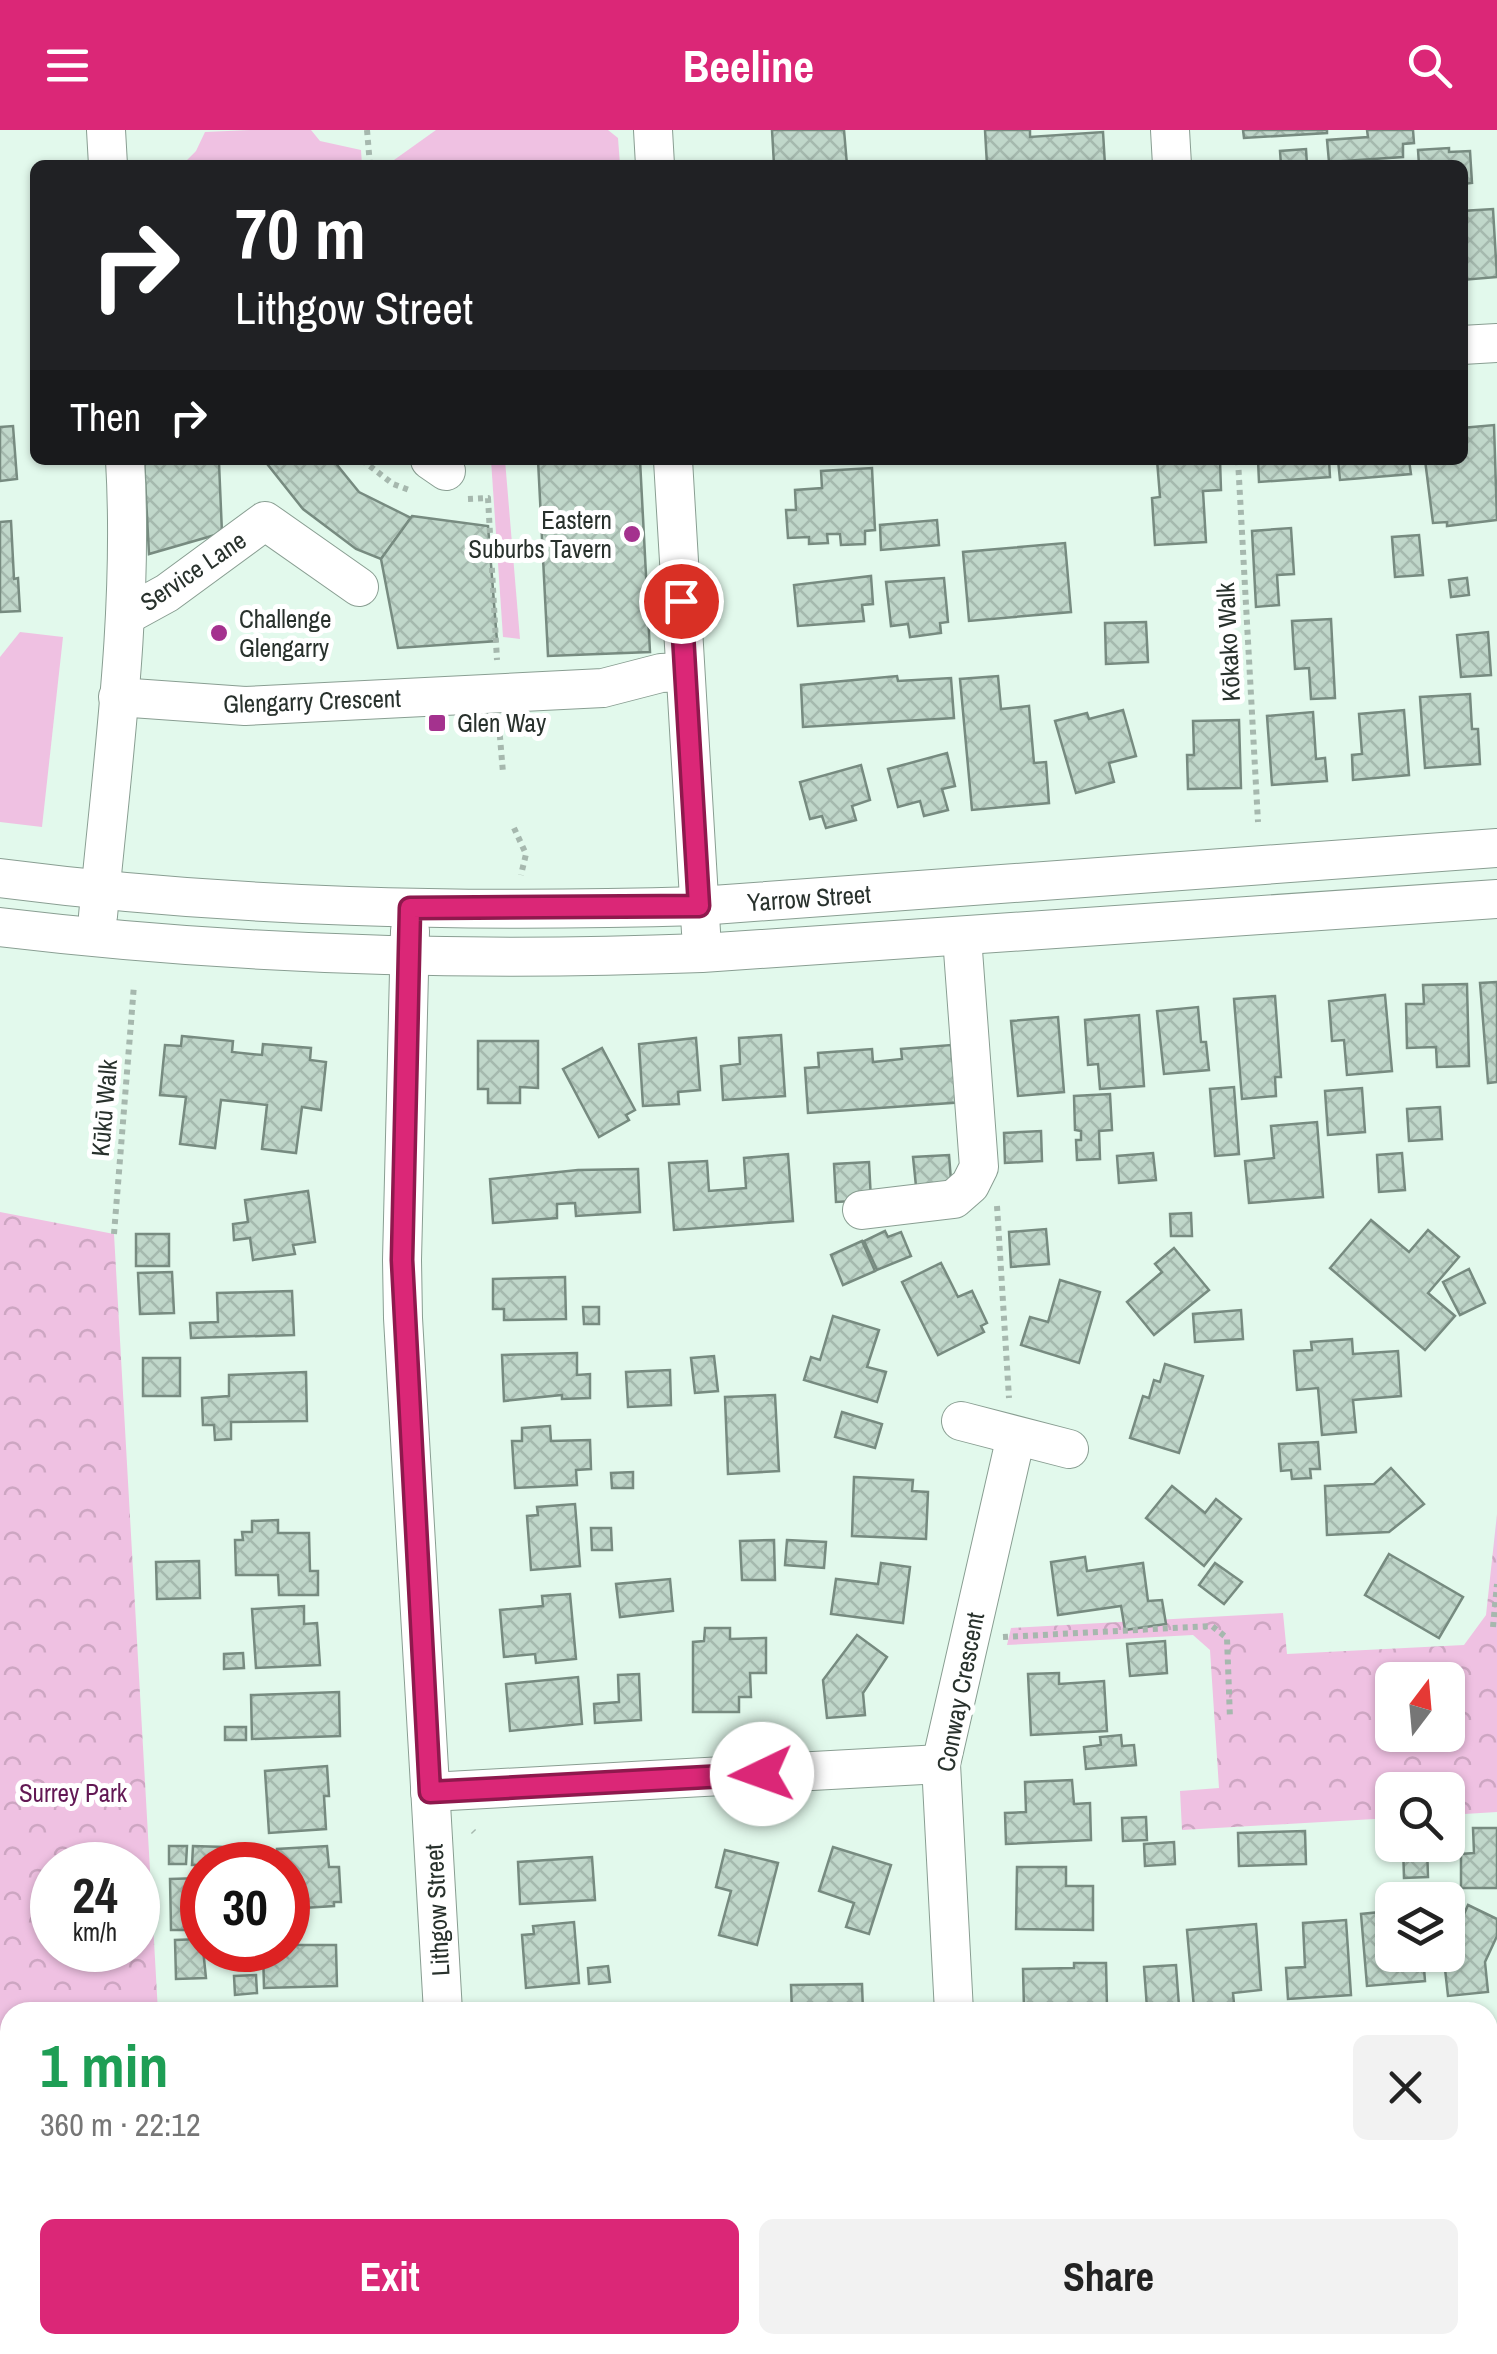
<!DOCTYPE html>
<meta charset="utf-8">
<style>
:root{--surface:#fff;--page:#f2f2f2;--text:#222;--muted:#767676;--accent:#db2777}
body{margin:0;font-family:"Archivo Narrow",sans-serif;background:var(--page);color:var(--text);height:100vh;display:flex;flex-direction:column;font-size:38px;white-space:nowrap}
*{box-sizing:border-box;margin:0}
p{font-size:32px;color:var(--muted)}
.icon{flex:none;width:55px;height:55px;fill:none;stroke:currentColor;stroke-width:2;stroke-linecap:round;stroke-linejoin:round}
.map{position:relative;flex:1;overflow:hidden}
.drawer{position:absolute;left:0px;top:1872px;width:1498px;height:352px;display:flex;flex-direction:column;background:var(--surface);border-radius:30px 30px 0 0;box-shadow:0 2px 8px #0004}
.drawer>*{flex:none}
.banner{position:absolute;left:30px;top:30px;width:1438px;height:305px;border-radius:15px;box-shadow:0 2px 8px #0004;background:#202124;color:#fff;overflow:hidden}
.needle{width:65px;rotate:16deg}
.tools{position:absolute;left:1375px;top:1532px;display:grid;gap:20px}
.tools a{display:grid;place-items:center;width:90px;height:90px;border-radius:15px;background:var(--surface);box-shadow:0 2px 8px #0004;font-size:50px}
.speed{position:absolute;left:30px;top:1712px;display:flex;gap:20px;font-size:50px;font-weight:700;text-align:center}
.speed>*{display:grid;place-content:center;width:130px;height:130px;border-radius:50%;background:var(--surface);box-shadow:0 2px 8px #0004;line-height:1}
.speed small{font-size:25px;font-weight:400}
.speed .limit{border:15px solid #d22;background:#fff;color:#111}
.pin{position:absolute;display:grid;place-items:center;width:85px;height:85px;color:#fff;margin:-42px;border:5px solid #fff;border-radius:50%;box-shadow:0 2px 10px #0007}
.me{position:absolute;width:110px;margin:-55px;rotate:267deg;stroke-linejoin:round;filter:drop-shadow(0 0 8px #0008)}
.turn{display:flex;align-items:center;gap:35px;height:210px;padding:0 40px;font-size:45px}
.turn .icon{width:130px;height:130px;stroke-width:2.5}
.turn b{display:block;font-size:70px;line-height:85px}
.then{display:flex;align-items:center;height:95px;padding:0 40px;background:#0003;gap:20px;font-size:38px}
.round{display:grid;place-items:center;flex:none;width:105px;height:105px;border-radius:15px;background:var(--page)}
.head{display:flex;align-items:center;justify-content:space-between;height:170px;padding:0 40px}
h1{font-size:60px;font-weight:700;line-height:75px;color:#1e9e55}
.action{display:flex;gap:20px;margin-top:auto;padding:20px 40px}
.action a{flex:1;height:115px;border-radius:15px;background:var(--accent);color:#fff;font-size:40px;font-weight:700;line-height:115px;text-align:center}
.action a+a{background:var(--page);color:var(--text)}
header{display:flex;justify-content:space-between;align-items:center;height:130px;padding:0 40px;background:var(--accent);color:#fff;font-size:45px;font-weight:700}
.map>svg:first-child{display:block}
.green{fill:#efc1e2}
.forest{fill:url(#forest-crowns);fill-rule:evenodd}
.building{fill:url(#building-cross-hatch);stroke:#778b80;stroke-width:2.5}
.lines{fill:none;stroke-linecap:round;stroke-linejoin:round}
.minor-casing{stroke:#899e92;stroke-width:40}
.path{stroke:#a6b8ae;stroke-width:6;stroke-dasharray:5 5;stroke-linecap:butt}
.minor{stroke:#fff;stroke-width:38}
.route-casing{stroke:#8e194d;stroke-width:25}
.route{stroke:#db2777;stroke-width:18}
.poi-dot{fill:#a4328e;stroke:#fff;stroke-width:4}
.labels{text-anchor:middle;stroke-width:10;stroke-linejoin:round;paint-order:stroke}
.poi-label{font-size:25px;fill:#28312c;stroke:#fff;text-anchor:start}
.street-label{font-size:25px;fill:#28312c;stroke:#fff}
.park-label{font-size:25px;fill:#621854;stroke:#fff}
</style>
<header><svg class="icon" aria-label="menu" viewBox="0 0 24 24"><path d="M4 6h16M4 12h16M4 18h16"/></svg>Beeline<svg class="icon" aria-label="search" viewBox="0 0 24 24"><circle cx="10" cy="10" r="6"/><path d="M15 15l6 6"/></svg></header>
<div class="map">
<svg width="1497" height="2224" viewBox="0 0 1497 2224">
<defs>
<pattern id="forest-crowns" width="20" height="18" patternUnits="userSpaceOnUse" patternTransform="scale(2.5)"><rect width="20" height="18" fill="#efc1e2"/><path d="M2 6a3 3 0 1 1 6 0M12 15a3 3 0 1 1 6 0" fill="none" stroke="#cda6c2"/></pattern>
<pattern id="building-cross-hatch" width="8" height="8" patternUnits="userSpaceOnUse" patternTransform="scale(2.5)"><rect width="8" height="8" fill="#c0d7ca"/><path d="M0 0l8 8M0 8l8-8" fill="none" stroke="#a5b9ae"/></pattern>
</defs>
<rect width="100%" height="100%" fill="#e2f9ec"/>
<g class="green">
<polygon points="250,0 311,0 320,11 361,20 362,35 182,35 196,21 205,2"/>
<polygon points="436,0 608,0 618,8 620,35 387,35"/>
<polygon points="491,330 505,330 520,509 503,507"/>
<polygon points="20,502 63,507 42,697 0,692 0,527"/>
</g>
<g class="forest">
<path d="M0,1082L114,1104L158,1882H10V2075L0,2076ZM52,1735H138V1820H52Z"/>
<path d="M1497,1384V1682L1448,1685V1660H1392V1688L1182,1700L1180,1661L1219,1658L1210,1520L1193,1505L1007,1515L1011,1498L1283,1483L1287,1524L1464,1515L1486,1485ZM1392,1550H1448V1605H1392Z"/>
</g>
<g class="building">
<polygon points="772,0 844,0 847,35 774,35"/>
<polygon points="985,0 1030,0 1030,7 1103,2 1105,35 987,35"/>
<polygon points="1243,0 1327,0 1327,3 1244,8"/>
<polygon points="1367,0 1413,0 1414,13 1403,14 1403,27 1329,32 1327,10 1368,7"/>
<polygon points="1449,18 1449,22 1470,21 1472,53 1462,54 1462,35 1419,35 1418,20"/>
<polygon points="1306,19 1307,35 1281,35 1280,21"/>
<polygon points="1493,79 1497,147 1462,150 1462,81"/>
<polygon points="1494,295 1497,390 1447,396 1447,392 1433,393 1425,330 1462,330 1462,298"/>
<polygon points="13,296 17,349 0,351 0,297"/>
<polygon points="144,330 248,330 219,333 222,403 149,424"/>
<polygon points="264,330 333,330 359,362 411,388 381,429 356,419 303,379"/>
<polygon points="538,330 640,330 650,522 548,526"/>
<polygon points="1157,330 1220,330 1221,360 1203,361 1206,412 1155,415 1152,368 1160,367"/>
<polygon points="1258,330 1329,330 1330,347 1259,352"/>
<polygon points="1338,330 1409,330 1411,344 1340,350"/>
<polygon points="872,338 875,400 865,401 865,414 841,415 840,404 827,404 828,413 809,414 809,407 788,408 786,380 796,380 795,360 822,358 821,341"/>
<polygon points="412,386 488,396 497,511 398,518 381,429"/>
<polygon points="937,390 939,415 881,420 880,395"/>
<polygon points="11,391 14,449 18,448 20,481 0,482 0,392"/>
<polygon points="1291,398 1294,444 1277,445 1279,475 1256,477 1252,401"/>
<polygon points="1419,405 1423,445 1395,447 1392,407"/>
<polygon points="1065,413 1071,482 969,491 963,422"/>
<polygon points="871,446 873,474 862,475 864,491 798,496 794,455"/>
<polygon points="944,448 948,492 940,493 941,503 910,507 908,494 891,496 886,452"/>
<polygon points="1467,448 1469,465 1451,467 1449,450"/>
<polygon points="1331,489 1335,568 1311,569 1309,538 1295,539 1292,491"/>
<polygon points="1146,492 1148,532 1106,534 1105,493"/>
<polygon points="1488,502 1491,545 1461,547 1457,505"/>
<polygon points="897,546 898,551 951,548 954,588 803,597 801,555"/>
<polygon points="998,546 1001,579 1029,576 1034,633 1046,632 1049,673 972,680 960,549"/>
<polygon points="1470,564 1472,599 1478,599 1480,634 1425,638 1420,567"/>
<polygon points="1123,580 1136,626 1109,633 1114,652 1076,663 1055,591 1087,583 1089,589"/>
<polygon points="1404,580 1409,645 1353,650 1352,625 1362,624 1359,584"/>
<polygon points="1313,582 1316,629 1325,628 1327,651 1272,655 1267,586"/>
<polygon points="1239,590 1241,658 1188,659 1187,625 1194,625 1193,591"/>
<polygon points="947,623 955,656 942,659 948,680 924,686 920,671 898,677 888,639"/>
<polygon points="861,635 870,670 852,676 856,690 826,698 822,686 810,689 800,652"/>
<polygon points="1497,852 1497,952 1488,953 1480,853"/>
<polygon points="1467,854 1469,936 1437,937 1436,917 1407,918 1406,874 1424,874 1423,855"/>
<polygon points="1385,865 1392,941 1347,945 1344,910 1332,911 1329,871"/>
<polygon points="1275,866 1281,947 1275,947 1276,966 1242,969 1234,869"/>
<polygon points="1198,877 1201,912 1206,912 1209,940 1164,944 1157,881"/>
<polygon points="1139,885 1144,956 1100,959 1098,934 1088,935 1085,890"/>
<polygon points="1058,887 1064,962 1018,966 1011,891"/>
<polygon points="781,905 785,966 723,970 721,936 740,934 739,908"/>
<polygon points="182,906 233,911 232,922 262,925 263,914 311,918 310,930 326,932 321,980 302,977 296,1023 262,1019 267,975 221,970 215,1018 180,1014 186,967 160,965 165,915 181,916"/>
<polygon points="696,908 700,960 678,962 679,974 643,976 639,914"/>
<polygon points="478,911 538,911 538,958 520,957 520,973 488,973 488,959 478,959"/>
<polygon points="951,915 952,929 962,928 965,972 808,983 805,938 819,937 818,923 872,919 873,932 902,929 901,919"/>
<polygon points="602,918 635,980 626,985 629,990 599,1007 563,939"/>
<polygon points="1234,957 1239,1024 1215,1026 1210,959"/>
<polygon points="1362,958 1365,1002 1328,1005 1325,961"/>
<polygon points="1110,964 1112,1000 1099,1001 1100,1029 1077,1030 1076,1010 1081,1010 1081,1001 1075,1000 1074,966"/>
<polygon points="1440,977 1442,1009 1409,1011 1407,979"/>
<polygon points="1317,992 1323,1067 1249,1073 1245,1031 1274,1028 1271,996"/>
<polygon points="1041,1001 1042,1031 1005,1033 1004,1003"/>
<polygon points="1153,1023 1156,1050 1119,1053 1117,1026"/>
<polygon points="1402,1023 1405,1060 1379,1062 1377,1025"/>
<polygon points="788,1024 793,1091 674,1100 669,1033 707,1031 709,1061 746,1058 744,1028"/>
<polygon points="949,1025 952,1063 917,1066 913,1027"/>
<polygon points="869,1032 871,1070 836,1072 834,1034"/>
<polygon points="638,1039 640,1082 576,1086 575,1073 557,1074 557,1088 493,1093 490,1049 578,1040"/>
<polygon points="308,1061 315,1112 293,1115 295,1124 253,1130 250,1108 234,1110 233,1094 248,1092 245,1070"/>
<polygon points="1191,1083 1192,1106 1171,1106 1170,1084"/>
<polygon points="1371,1090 1409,1122 1428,1100 1459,1127 1428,1163 1455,1186 1425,1220 1330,1138"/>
<polygon points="1046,1099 1049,1134 1011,1137 1009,1102"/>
<polygon points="885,1101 888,1107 901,1102 911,1126 877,1140 864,1111"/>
<rect x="136" y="1104" width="33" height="32"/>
<polygon points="862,1111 875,1141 843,1155 831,1125"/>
<polygon points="1174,1118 1209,1160 1154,1205 1127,1172 1162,1142 1155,1134"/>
<polygon points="941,1133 958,1167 972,1161 987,1193 981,1196 984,1202 938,1225 902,1152"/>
<polygon points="1469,1139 1485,1173 1460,1185 1443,1152"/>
<polygon points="172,1142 174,1183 140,1184 138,1143"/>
<polygon points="565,1147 566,1189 504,1190 504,1179 493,1179 493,1149"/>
<polygon points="1060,1150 1100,1162 1079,1233 1021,1215 1030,1187 1048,1192"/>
<polygon points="292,1161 294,1205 191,1208 190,1193 218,1192 217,1163"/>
<polygon points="583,1177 599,1177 599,1194 584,1194"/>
<polygon points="1241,1180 1243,1209 1195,1212 1193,1184"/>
<polygon points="833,1186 879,1200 867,1237 886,1242 877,1272 804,1250 811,1227 820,1230"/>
<polygon points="1352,1209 1353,1224 1398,1221 1401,1266 1353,1270 1356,1302 1322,1305 1318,1258 1297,1260 1294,1221 1312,1220 1311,1212"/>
<polygon points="577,1223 577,1245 590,1244 590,1268 562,1269 562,1265 504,1271 502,1225"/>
<polygon points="714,1226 718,1261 695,1263 691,1228"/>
<rect x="143" y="1228" width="37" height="38"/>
<polygon points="1165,1234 1203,1246 1179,1323 1130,1308 1143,1266 1149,1268 1154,1250 1160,1252"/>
<polygon points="670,1240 671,1275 628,1277 626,1242"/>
<polygon points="306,1242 307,1291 231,1292 231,1309 215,1310 214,1295 203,1295 202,1268 229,1266 229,1245"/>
<polygon points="775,1265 779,1341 728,1344 725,1267"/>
<polygon points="842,1282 882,1294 875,1318 835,1307"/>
<polygon points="550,1296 551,1311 590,1310 591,1339 576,1340 577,1355 515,1358 512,1311 522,1311 522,1298"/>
<polygon points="1318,1312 1320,1339 1310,1339 1311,1348 1292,1349 1291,1340 1281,1341 1279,1314"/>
<polygon points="1391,1338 1424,1374 1389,1402 1327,1405 1325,1356 1374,1354"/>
<polygon points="633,1342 633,1358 612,1358 611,1343"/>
<polygon points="854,1347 913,1350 912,1361 928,1362 926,1409 852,1406"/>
<polygon points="1172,1356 1205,1383 1216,1369 1241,1389 1204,1436 1146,1388"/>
<polygon points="575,1374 580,1436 531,1440 527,1386 538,1385 537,1377"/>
<polygon points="278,1390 278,1403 309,1403 310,1441 318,1441 318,1465 279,1465 278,1445 236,1445 235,1410 243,1410 242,1402 252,1402 252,1391"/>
<polygon points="591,1398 611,1398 612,1420 592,1420"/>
<polygon points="774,1410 775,1450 742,1450 740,1411"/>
<polygon points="787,1410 826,1412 824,1438 785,1435"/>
<polygon points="1389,1424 1463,1467 1439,1508 1365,1465"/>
<polygon points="1085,1427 1087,1441 1143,1433 1148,1471 1162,1470 1166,1494 1125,1500 1121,1476 1058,1485 1051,1432"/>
<polygon points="199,1431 200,1468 157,1469 156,1432"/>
<polygon points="881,1433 910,1437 903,1493 831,1484 836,1449 878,1454"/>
<polygon points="1215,1433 1242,1452 1224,1474 1199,1455"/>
<polygon points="670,1449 673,1481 620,1487 616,1454"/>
<polygon points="570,1464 576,1529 536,1533 535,1524 504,1527 500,1480 543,1476 542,1466"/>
<polygon points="304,1476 304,1494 317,1493 320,1535 256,1538 252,1479"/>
<polygon points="705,1498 730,1498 730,1509 766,1508 766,1543 750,1543 751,1567 739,1567 739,1582 693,1582 693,1512 704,1511"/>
<polygon points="857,1505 887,1527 863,1563 865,1585 827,1588 823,1550"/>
<polygon points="1165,1511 1167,1543 1130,1546 1127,1514"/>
<polygon points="243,1523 244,1538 224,1539 224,1524"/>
<polygon points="1059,1543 1059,1554 1104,1551 1107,1601 1031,1605 1028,1544"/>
<polygon points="639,1544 641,1590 595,1593 594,1574 619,1572 618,1545"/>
<polygon points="578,1547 582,1594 510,1601 506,1554"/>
<polygon points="339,1562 340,1606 252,1609 251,1565"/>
<rect x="225" y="1597" width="21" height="13"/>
<polygon points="1121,1605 1122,1616 1134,1615 1136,1635 1086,1639 1084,1617 1101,1615 1100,1607"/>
<polygon points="327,1636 329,1666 324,1666 326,1699 269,1703 265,1641"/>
<polygon points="1072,1650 1074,1674 1090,1673 1091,1710 1006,1714 1005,1683 1026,1682 1025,1652"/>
<polygon points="1146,1687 1147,1710 1123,1711 1122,1688"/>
<polygon points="1473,1698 1497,1698 1497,1758 1461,1758 1461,1724 1474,1723"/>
<polygon points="1305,1701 1306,1734 1239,1736 1238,1703"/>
<polygon points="1174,1712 1175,1734 1145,1736 1144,1714"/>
<polygon points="1403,1715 1427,1715 1428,1747 1404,1748"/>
<polygon points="169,1716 187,1716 186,1734 169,1734"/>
<polygon points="193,1716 225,1717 224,1735 192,1735"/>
<polygon points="327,1716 329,1737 339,1737 341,1772 334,1772 334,1776 288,1779 288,1735 278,1735 277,1719"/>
<polygon points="833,1717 891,1735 869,1804 846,1797 854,1773 819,1761"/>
<polygon points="725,1720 778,1733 757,1815 719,1805 731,1761 716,1757"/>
<polygon points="592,1727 595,1770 520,1774 518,1732"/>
<polygon points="1017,1737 1066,1737 1066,1756 1093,1756 1093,1800 1016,1799"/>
<polygon points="202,1748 202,1800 171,1800 170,1749"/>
<polygon points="1468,1775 1497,1789 1497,1806 1485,1832 1488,1862 1448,1866 1444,1830"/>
<polygon points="1392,1781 1392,1825 1423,1825 1425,1851 1367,1856 1361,1784"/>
<polygon points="1346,1790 1351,1865 1288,1869 1286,1838 1305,1837 1303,1793"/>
<polygon points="574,1792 579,1853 526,1858 522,1805 534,1804 533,1796"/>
<polygon points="1256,1794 1261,1860 1233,1863 1234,1874 1194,1878 1187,1800"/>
<polygon points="202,1809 206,1848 176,1849 175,1810"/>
<polygon points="288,1815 336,1815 337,1856 264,1858 263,1820 288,1820"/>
<polygon points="1074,1833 1106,1833 1107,1877 1024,1880 1023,1839 1074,1838"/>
<polygon points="1176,1835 1179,1876 1147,1878 1144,1837"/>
<polygon points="608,1836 610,1852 589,1854 588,1838"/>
<polygon points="256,1845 257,1863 235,1865 234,1846"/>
<polygon points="862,1854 863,1882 792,1882 791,1855"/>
<polygon points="0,2188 10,2188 10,2215 114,2215 114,2224 0,2224"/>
<rect x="149" y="2215" width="43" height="9"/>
<polygon points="273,2215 357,2215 356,2223 371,2224 272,2224"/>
<rect x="558" y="2215" width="66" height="9"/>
<rect x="824" y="2215" width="72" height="9"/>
<polygon points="1036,2215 1129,2215 1130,2224 1036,2224"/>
<polygon points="1324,2215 1396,2215 1397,2224 1325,2224"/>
</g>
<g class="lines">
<defs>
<g id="minor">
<polyline points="106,0 108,35"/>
<polyline points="653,0 655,35"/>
<polyline points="1170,0 1172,35"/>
<polyline points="1462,215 1497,213"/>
<polyline points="430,330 446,341"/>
<polyline points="673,330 701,802"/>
<polyline points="125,486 167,463 265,391 359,457"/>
<polyline points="118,567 245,576 603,558 661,543 685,542"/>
<path d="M0,748C232,778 465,783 699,776L1497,718"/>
<path d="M98,786C112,635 134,482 125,330"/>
<path d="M0,797C233,825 467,832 702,823L1497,769"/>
<polyline points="410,801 402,1130 403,1188 443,1882"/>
<polyline points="862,1080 954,1069 970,1055 979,1037 962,807"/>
<polyline points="961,1291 1069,1319"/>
<polyline points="430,1662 941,1634"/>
<polyline points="954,1882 941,1634 1016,1306"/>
<polyline points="459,2215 459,2224"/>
<polyline points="972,2215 973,2224"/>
<polyline points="1486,2215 1488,2224"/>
</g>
</defs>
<use href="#minor" class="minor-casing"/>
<g class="path">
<polyline points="367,0 370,35"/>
<polyline points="362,330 393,354 412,361"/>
<polyline points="1238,330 1258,692"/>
<polyline points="468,369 488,368 497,530"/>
<polyline points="499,595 503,643"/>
<polyline points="514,698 526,724 521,745"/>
<polyline points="997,1076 1009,1268"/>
<polyline points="114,1104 134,855"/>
<polyline points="1493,1497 1497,1454"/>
<polyline points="1003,1507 1212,1496 1227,1508 1230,1589"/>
<polyline points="473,1701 474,1702"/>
<polyline points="1488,2052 1497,2052"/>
</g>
<use href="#minor" class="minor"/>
</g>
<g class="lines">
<defs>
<polyline id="route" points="681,471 699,776 410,778 402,1130 430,1662 762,1644"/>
</defs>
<use href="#route" class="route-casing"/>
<use href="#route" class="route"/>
</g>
<g class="poi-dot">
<circle cx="632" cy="404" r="10"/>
<circle cx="219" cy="503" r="10"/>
<rect x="427" y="583" width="20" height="20" rx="5"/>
</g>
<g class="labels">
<g class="poi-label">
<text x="612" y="399" text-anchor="end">Eastern<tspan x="612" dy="29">Suburbs Tavern</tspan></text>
<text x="239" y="498">Challenge<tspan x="239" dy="29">Glengarry</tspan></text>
<text x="457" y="602">Glen Way</text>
</g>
<g class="street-label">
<text transform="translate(193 441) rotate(-34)" y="9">Service Lane</text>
<text transform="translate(1228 512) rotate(-93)" y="9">Kōkako Walk</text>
<text transform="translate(312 571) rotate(-2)" y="9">Glengarry Crescent</text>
<text transform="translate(809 768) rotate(-4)" y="9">Yarrow Street</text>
<text transform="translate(104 978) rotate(-85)" y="9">Kūkū Walk</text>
<text transform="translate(960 1562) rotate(-79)" y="9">Conway Crescent</text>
<text transform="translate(437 1780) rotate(-93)" y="9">Lithgow Street</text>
</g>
<g class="park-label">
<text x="73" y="1672">Surrey Park</text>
</g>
</g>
</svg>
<div class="tools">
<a><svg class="needle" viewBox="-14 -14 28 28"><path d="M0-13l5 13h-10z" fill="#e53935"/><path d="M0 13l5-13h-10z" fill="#767676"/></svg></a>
<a><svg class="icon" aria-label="search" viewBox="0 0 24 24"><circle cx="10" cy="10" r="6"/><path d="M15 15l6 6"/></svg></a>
<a><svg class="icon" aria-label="layers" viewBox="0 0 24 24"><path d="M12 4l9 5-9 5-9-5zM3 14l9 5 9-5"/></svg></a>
</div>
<div class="speed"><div>24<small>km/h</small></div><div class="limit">30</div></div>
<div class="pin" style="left:681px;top:471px;background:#d93025"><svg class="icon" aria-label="arrive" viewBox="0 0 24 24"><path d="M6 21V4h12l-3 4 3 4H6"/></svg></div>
<svg class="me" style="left:762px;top:1644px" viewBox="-20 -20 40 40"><circle r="19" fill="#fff"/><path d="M0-13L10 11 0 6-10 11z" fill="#db2777"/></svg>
<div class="banner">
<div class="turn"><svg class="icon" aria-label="right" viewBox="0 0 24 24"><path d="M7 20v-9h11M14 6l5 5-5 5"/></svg><div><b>70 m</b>Lithgow Street</div></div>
<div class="then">Then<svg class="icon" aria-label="right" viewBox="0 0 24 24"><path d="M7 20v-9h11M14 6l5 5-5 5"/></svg></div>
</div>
<section class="drawer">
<div class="head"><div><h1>1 min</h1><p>360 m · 22:12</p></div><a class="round"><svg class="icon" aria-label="close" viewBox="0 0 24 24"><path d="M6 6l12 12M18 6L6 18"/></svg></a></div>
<div class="action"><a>Exit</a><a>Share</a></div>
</section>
</div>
